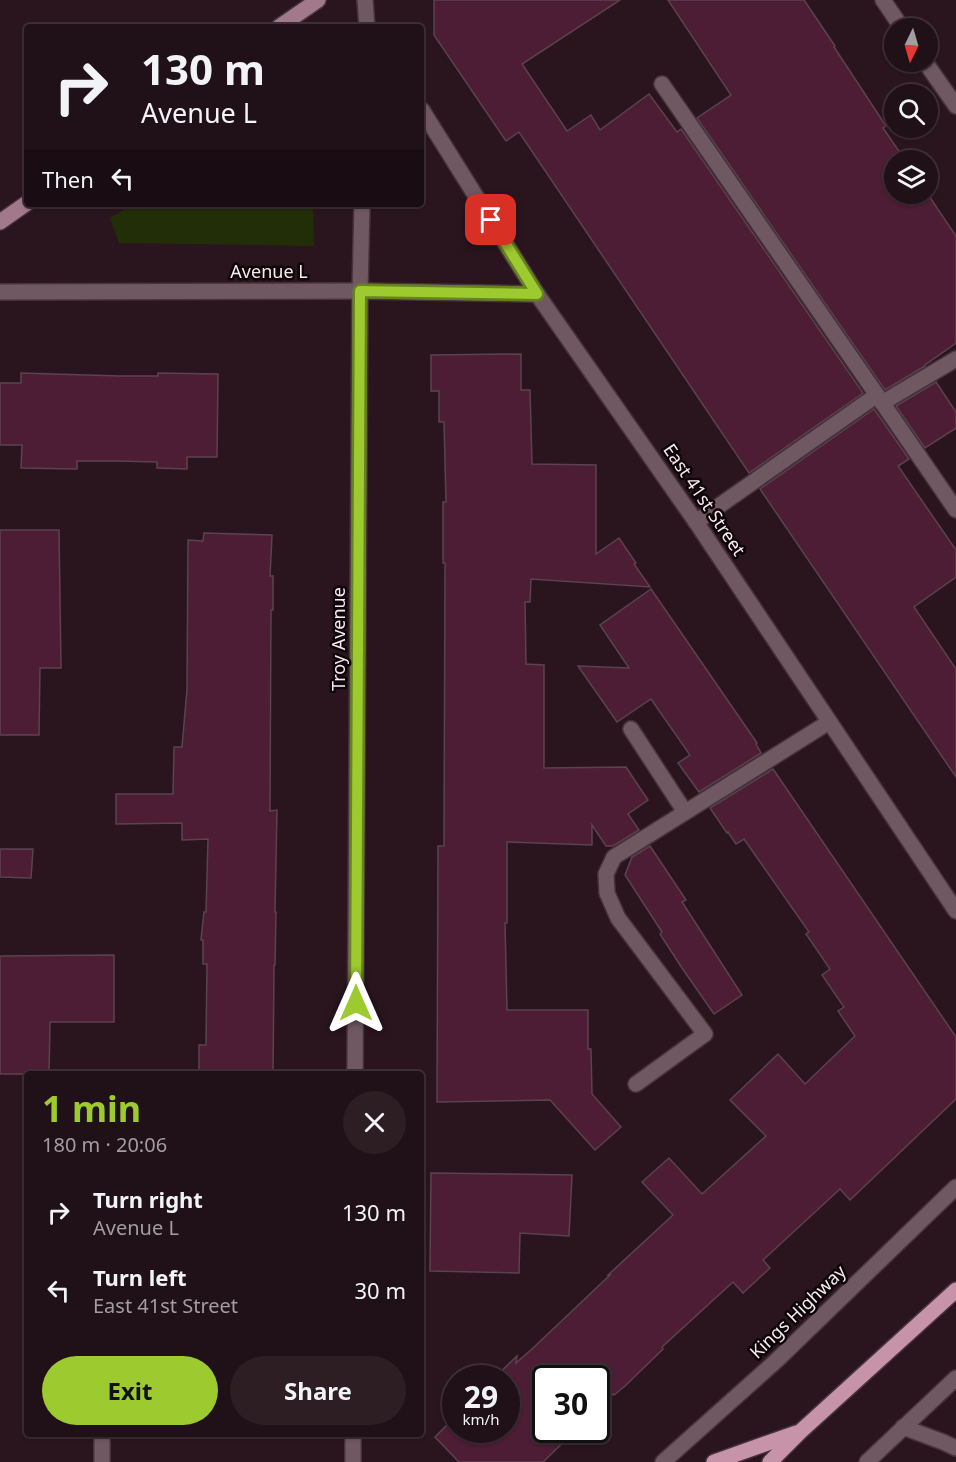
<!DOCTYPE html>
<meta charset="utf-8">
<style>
:root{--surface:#201017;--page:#2d1e24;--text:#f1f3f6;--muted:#a29da1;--line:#3d3036;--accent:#9dca2f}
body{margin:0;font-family:"Noto Sans",sans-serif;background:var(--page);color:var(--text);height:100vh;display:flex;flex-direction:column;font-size:22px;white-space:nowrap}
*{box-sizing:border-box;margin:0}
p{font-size:20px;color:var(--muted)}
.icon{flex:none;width:33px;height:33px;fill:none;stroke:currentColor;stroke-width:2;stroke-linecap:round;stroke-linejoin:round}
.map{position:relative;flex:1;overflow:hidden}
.sheet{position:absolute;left:24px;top:1071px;width:400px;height:366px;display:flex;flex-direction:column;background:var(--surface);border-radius:6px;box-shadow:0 2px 4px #0004,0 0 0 2px var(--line)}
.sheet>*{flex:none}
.guide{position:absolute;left:24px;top:24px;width:400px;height:183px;border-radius:6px;box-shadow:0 2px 4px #0004,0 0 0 2px var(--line);background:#201017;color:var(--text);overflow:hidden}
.needle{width:39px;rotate:185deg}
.buttons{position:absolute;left:884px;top:18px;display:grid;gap:12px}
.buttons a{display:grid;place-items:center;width:54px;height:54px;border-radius:50%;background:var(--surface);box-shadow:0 2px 4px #0004,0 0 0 2px var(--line);font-size:30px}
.speed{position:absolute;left:442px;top:1365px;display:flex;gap:12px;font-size:30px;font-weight:700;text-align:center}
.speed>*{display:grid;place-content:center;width:78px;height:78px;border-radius:50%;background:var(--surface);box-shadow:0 2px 4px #0004,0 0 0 2px var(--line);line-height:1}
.speed small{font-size:15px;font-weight:400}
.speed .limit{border:3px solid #111;border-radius:9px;background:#fff;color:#111}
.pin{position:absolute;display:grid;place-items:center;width:51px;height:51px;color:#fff;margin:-26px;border-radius:12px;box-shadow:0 3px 9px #0006}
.me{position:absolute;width:66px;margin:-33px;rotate:0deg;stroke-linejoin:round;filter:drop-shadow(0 0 4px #0008)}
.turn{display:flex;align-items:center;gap:21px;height:126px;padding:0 18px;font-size:27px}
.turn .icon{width:78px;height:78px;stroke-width:2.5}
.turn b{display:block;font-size:42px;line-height:51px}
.then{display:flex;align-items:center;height:57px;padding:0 18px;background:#0003;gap:12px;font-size:22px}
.round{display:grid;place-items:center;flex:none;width:63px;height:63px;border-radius:32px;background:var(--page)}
.headline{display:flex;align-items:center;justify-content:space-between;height:102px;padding:0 18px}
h1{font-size:36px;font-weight:700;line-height:45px;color:var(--accent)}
.button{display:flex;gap:12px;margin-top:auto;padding:12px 18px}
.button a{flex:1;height:69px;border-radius:36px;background:var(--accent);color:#111;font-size:24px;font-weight:700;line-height:69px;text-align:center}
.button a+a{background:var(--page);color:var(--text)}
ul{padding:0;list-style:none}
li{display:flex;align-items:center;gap:18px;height:78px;padding:0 18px}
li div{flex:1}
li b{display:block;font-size:22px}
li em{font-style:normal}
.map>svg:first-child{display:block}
.green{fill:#222e07}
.building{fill:#4d1c35;stroke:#5b434d;stroke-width:1.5}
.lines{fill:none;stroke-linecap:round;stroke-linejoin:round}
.service-casing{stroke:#47333c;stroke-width:18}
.minor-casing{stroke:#47333c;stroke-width:18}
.tertiary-casing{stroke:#47333c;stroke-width:18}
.secondary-casing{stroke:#47333c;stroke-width:18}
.primary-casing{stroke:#47333c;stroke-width:18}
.service{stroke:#705862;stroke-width:15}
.minor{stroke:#705862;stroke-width:15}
.tertiary{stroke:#705862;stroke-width:15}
.secondary{stroke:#a1798a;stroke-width:15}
.primary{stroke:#c693a9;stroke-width:15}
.route-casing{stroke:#66831f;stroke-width:15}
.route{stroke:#9dca2f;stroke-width:10}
.labels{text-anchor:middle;stroke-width:5;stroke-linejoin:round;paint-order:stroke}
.street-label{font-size:18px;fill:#f8e9ef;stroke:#0d0508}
</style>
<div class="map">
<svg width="956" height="1462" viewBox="0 0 956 1462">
<rect width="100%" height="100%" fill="#2a151f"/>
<polygon class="green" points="133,204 313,204 314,246 119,243 110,218"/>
<g class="building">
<polygon points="434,0 620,0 522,64 567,131 591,115 600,130 649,94 677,132 681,129 863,393 749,473 519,132 506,141 434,35"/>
<polygon points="668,0 804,0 835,46 834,47 886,126 883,128 905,160 894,160 894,194 927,193 956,236 956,343 925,365 925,366 885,390 697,118 731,95"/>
<polygon points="521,354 521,390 530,390 532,464 596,465 596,554 619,538 636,563 634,564 650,587 531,579 530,602 525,602 526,664 544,665 544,768 626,767 648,800 628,814 639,830 613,846 606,846 592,825 592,845 507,842 507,923 505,923 507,1010 588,1010 588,1049 591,1049 592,1094 621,1127 595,1150 550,1100 437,1102 438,846 444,846 445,563 443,563 443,502 446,502 444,422 439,422 439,391 431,391 431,355"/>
<polygon points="21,373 119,376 158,376 158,373 218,374 217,457 187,457 187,469 157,468 157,462 118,461 77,461 77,469 21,468 22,445 0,445 0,383 21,383"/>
<polygon points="936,382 956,412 956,428 925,448 896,406"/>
<polygon points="874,409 909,459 898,466 956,550 956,577 914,607 956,669 956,777 760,489"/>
<polygon points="0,530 59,530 61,668 40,668 39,735 0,735"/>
<polygon points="204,533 272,535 270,576 273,576 273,610 271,610 270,811 277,810 275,912 276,912 275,965 274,965 273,1074 199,1074 199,1045 206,1045 207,964 203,964 203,940 201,940 204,912 206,912 208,839 182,840 182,823 116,824 116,794 173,794 174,747 182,747 187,689 188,540 203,541"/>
<polygon points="651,589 757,743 756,744 761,753 699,792 678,763 690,755 651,699 617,722 578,666 629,668 600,625"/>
<polygon points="773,769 956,1037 956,1099 850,1200 840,1189 763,1260 770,1268 743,1293 733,1282 662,1347 663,1349 625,1386 614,1395 613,1394 597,1409 597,1378 546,1378 546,1430 576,1430 543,1462 459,1462 435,1437 456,1416 456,1430 507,1430 507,1378 494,1378 517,1356 516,1363 533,1348 610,1275 608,1275 673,1215 642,1182 669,1158 702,1194 766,1136 730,1100 778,1054 805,1084 855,1036 838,1011 844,1007 822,975 830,969 806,934 809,932 744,839 736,844 728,832 727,833 710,808"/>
<polygon points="650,846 686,900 682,902 742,995 714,1014 682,968 660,934 662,932 625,875 632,857"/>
<polygon points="0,849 33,849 31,878 0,877"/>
<polygon points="114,955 114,1022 50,1022 49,1074 0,1074 0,956"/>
<polygon points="431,1173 572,1175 569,1236 520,1233 519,1273 430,1271"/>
</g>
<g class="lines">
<defs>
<g id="service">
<polyline points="662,84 877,395 696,522"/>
<polyline points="877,395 956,510"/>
<polyline points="882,403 956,359"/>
<polyline points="631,729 685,812"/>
<polyline points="636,1084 705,1034 618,918 607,893 606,874 614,857 829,722"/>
<polyline points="102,1434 102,1462"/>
</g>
<g id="minor">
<polyline points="365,0 367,27"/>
<polyline points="883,0 902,28"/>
<polyline points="925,62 956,106"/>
<polyline points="422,110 537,294 696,522 956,911"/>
<polyline points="0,292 360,291 537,294"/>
<polyline points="355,1074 360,291 362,204"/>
<polyline points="903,1427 943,1442 956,1448"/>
<polyline points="353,1462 353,1434"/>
</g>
<g id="tertiary">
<polyline points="663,1462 776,1361 956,1187"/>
<polyline points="867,1462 956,1378"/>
</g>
<g id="secondary">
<polyline points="279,27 318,0"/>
<polyline points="0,222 27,203"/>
</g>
<g id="primary">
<polyline points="714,1462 796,1433"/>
<polyline points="770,1462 801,1431 956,1290"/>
</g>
</defs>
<use href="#service" class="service-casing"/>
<use href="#minor" class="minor-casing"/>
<use href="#tertiary" class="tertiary-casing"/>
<use href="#secondary" class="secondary-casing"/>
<use href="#primary" class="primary-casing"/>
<use href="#service" class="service"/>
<use href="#minor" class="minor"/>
<use href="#tertiary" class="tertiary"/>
<use href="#secondary" class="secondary"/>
<use href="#primary" class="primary"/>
</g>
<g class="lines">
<defs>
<polyline id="route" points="356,1003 360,291 537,294 491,220"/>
</defs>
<use href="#route" class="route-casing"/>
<use href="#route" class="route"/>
</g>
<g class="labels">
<g class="street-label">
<text x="269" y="278">Avenue L</text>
<text transform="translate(704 500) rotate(56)" y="6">East 41st Street</text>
<text transform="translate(339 639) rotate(-90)" y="6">Troy Avenue</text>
<text transform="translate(798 1312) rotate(-44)" y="6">Kings Highway</text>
</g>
</g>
</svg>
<div class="buttons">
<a><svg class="needle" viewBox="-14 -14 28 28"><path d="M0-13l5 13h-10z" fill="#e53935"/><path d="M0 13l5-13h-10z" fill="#a29da1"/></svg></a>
<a><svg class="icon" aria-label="search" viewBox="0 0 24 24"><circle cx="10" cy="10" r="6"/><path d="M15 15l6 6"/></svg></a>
<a><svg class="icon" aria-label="layers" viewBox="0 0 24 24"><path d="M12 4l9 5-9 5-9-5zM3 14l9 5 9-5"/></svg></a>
</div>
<div class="speed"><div>29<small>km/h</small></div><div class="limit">30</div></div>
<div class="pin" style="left:491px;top:220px;background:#d93025"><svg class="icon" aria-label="arrive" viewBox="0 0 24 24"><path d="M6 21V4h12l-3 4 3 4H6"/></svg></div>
<svg class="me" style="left:356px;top:1003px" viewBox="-20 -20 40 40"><path d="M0-17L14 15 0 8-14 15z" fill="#9dca2f" stroke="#fff" stroke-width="4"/></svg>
<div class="guide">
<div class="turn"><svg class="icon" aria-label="right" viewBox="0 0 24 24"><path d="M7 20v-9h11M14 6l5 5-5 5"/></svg><div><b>130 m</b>Avenue L</div></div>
<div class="then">Then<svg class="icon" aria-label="left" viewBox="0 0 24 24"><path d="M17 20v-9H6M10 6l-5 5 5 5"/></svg></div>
</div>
<section class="sheet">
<div class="headline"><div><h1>1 min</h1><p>180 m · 20:06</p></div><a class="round"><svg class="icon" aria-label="close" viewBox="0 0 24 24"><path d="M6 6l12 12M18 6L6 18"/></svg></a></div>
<ul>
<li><svg class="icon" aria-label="right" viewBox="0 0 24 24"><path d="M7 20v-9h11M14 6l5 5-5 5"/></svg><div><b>Turn right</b><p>Avenue L</p></div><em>130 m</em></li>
<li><svg class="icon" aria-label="left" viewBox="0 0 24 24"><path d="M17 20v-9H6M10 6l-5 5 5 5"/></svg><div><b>Turn left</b><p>East 41st Street</p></div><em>30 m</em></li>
</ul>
<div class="button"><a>Exit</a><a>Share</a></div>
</section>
</div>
